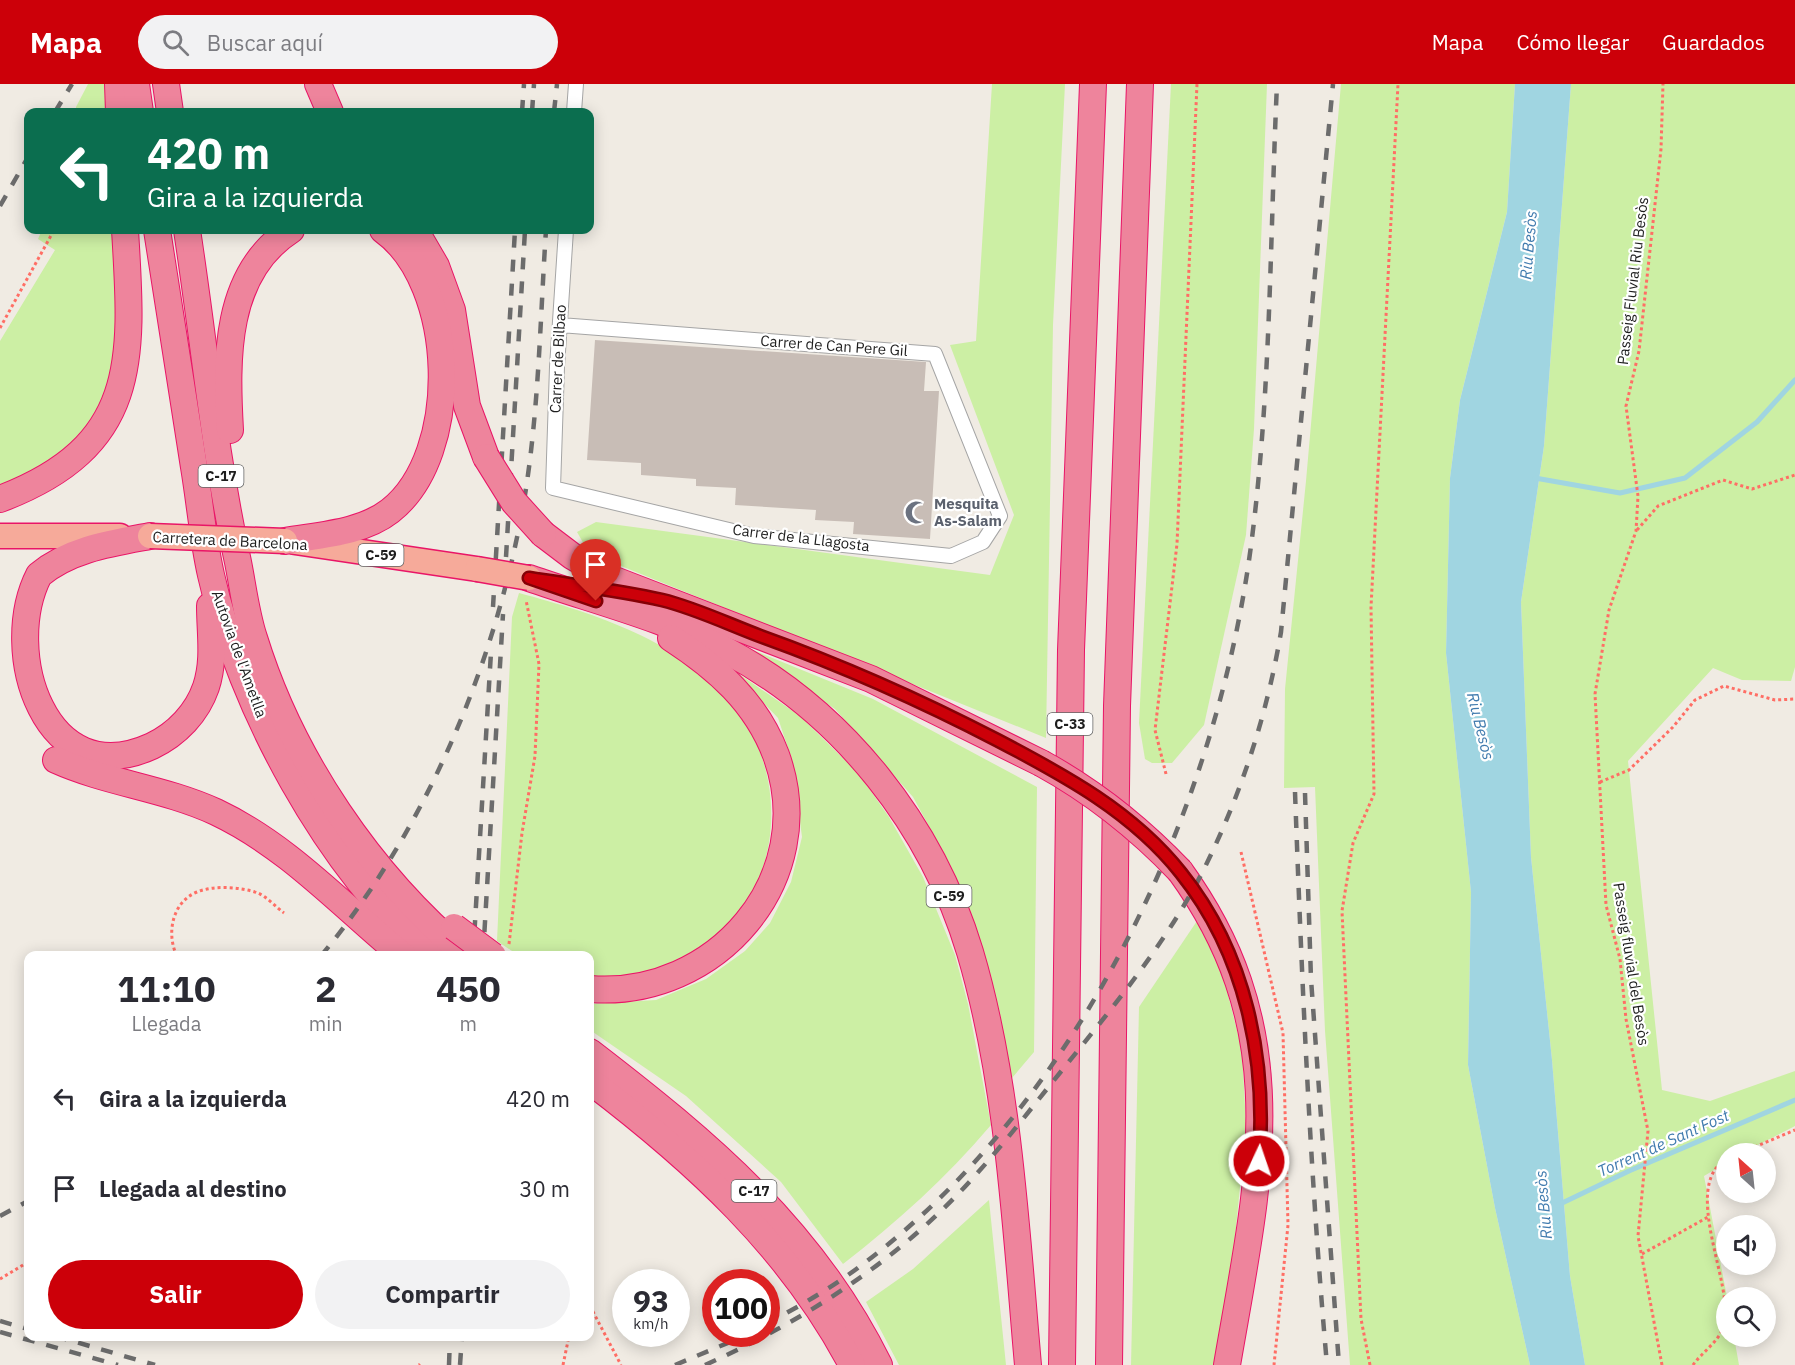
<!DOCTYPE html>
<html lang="es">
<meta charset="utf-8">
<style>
:root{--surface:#fff;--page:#f2f2f3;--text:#2b2b33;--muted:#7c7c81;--accent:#cc0009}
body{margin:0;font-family:"IBM Plex Sans",sans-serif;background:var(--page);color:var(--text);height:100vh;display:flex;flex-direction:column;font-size:22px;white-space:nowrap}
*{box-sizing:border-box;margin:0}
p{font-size:20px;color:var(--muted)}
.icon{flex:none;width:33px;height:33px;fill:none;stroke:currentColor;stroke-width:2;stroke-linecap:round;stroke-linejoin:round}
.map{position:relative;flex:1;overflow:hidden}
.sheet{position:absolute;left:24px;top:867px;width:570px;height:390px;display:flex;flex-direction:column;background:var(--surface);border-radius:12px;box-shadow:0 3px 15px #0003}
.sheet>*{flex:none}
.banner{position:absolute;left:24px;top:24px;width:570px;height:126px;border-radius:12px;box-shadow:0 3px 15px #0003;background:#0b6e4f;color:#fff;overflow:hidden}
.needle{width:39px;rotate:333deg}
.tools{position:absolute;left:1716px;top:1059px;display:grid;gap:12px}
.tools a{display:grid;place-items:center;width:60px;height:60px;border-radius:50%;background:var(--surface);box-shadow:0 3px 15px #0003;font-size:30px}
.speed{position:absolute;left:612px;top:1185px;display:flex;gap:12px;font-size:30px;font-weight:700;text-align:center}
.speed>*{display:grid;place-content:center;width:78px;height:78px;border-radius:50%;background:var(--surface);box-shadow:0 3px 15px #0003;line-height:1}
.speed small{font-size:15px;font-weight:400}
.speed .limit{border:9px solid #d22;background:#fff;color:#111}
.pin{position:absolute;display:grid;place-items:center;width:51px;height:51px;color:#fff;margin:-62px -26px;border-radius:50% 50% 50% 0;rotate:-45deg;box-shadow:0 0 6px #0007}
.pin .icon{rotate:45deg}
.me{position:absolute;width:66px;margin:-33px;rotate:3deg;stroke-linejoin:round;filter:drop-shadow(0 0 4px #0008)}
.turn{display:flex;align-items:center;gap:21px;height:126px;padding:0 24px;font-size:27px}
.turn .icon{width:78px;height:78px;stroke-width:2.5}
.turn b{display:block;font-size:42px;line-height:51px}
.eta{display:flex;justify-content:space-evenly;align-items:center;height:102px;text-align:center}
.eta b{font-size:36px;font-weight:700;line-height:42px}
.action{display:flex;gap:12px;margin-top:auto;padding:12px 24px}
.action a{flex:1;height:69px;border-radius:36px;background:var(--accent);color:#fff;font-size:24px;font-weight:700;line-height:69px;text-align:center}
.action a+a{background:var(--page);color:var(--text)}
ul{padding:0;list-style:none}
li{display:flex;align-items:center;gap:18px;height:90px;padding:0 24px}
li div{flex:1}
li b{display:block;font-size:22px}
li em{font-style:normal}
header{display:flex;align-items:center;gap:36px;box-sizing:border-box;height:84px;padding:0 30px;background:var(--accent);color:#fff}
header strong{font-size:28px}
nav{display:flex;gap:33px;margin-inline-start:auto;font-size:21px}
.search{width:420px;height:54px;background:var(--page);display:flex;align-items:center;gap:15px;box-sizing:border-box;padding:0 21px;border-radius:33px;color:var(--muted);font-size:22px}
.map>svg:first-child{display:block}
.grass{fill:#ccefa4}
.water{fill:#a0d5e1}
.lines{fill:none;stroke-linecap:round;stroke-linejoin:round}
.stream{stroke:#a0d5e1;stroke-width:5}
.building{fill:#c8bdb6}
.minor-casing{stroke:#a5a5a5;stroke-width:16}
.trunk-casing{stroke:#e91567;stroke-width:27}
.motorway-casing{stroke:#e91567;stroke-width:28}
.path{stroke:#ff6e65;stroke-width:3;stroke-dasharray:3 3;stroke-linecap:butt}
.minor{stroke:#fff;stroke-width:14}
.trunk{stroke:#f6aa9a;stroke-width:24}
.motorway{stroke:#ee849c;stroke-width:26}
.rail{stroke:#6c6c6c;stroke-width:4.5;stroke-dasharray:12 12;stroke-linecap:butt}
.trunk-bridge-casing{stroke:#e91567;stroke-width:27;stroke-linecap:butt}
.motorway-bridge-casing{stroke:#e91567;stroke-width:28;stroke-linecap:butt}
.trunk-bridge{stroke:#f6aa9a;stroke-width:24}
.motorway-bridge{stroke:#ee849c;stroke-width:26}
.route-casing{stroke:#850006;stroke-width:15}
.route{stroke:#cc0009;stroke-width:10}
.labels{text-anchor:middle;stroke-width:4.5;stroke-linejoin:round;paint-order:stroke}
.shield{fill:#fff;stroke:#626262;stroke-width:1.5}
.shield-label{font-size:14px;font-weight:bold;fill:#1e1e1e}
.street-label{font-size:15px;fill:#1e1e1e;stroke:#fff}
.worship-label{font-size:15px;font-weight:bold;fill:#5b616d;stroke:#fff;text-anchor:start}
.water-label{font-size:16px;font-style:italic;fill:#407bae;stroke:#fff}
</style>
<header>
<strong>Mapa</strong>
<div class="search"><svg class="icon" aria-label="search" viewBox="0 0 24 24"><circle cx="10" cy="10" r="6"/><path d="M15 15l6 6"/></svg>Buscar aquí</div>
<nav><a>Mapa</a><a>Cómo llegar</a><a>Guardados</a></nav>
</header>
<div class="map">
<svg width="1795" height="1281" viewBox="0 0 1795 1281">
<rect width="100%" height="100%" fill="#f0ebe3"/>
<g class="grass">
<polygon points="88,0 106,0 107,28 76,28 76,23"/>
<polygon points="992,0 1065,0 1053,241 1046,654 589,469 577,448 596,438 990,491 1014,431 950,261 976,257"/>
<polygon points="1171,0 1267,0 1254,345 1246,451 1204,641 1172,679 1152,679 1145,675 1139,639"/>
<polygon points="1341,0 1515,0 1507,128 1460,316 1450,394 1446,569 1471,808 1468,981 1495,1124 1530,1281 1350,1281 1325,947 1315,703 1284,704 1285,605 1306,397"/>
<polygon points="1571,0 1795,0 1795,583 1791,597 1742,596 1713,584 1628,677 1662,1006 1710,1017 1795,987 1795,1042 1742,1069 1726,1070 1726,1079 1704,1092 1727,1213 1726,1252 1734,1253 1739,1281 1585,1281 1570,1192 1552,976 1531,773 1521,518 1544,362"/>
<path d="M42,146H113C118,215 127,294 80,353C61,378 27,391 0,405V257L55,166L38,155Z"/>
<path d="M519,509C594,529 683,558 733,620C799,703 779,833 678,879C650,891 620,892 590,894V872L518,871L497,857L512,533Z"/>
<polygon points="738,560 873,615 1037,703 1034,968 1012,994 984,868 948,777 913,713 835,625"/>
<path d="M729,583L800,632L859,690L889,733L923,793L955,871L968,920L991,1041C946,1094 897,1138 843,1180L781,1098L686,1012L590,946V920L656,916L706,895L745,867L770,839L791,798L802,753L792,676L778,634Z"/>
<polygon points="1199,834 1224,895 1242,966 1246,1041 1232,1185 1216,1281 1131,1281 1139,923"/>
<polygon points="989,1116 1006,1281 899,1281 866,1218 913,1185"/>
</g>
<polygon class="water" points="1515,0 1571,0 1544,362 1521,518 1531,773 1552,976 1570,1192 1585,1281 1530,1281 1495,1124 1468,981 1471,808 1446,569 1450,394 1460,316 1507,128"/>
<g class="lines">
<g class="stream">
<polyline points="1535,394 1620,409 1685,394 1757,338 1795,296"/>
<polyline points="1558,1121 1629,1087 1795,1016"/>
</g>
</g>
<polygon class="building" points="595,256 926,278 924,307 939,307 930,455 853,450 854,438 815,436 816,426 735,421 736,404 696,402 696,395 641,391 641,379 587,376"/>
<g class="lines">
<defs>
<g id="minor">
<polyline points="574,28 576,0"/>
<polyline points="560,241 935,270 1000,432 983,458 951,472 754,452 553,404 557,283 566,146"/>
</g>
<g id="trunk">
<polyline points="0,452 120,452"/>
<polyline points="295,458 477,485"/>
</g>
<g id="motorway">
<polyline points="118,0 119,28"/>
<polyline points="136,0 140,28"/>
<polyline points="166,0 170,28"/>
<polyline points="318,0 330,28"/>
<path d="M157,146C170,225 182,304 194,383C200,419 203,456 211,491C240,622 328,785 431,872"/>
<path d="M187,146C204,257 214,368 238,478C243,503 246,530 254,554C291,674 370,791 467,872"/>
<polyline points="415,146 436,182 452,226 467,322 486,373"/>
<path d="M230,346C226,275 224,189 291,146"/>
<path d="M0,415C140,362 133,275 125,146"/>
<polyline points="543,450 572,472 612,495 871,595 1041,679"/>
<path d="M150,452C112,459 70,465 39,491C0,567 45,711 152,662C177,650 197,629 206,603C215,576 210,549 210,522"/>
<path d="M285,457C319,451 362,449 390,427C463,370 457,199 383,146"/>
<path d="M529,494C595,517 665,534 727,567C844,629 932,742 970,868C1009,999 1016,1146 1028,1281"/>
<path d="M56,676C107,699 164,704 216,728C288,762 342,822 403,872"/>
<path d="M1180,787C1298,950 1258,1099 1227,1281"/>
<path d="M590,905C715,915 821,795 776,671C756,618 717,584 671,554"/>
<path d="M590,968C707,1058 812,1145 879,1281"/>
<path d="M590,997C694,1076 790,1163 852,1281"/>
<polyline points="1062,1281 1071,566 1093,0"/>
<polyline points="1109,1281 1117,622 1140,0"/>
</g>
</defs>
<use href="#minor" class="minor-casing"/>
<use href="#trunk" class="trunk-casing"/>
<use href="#motorway" class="motorway-casing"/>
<g class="path">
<polyline points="0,244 53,148"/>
<polyline points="1637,446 1658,422 1723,396 1752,405 1795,391"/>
<polyline points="1166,690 1155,646 1177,460 1197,0"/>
<polyline points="1600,698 1629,686 1673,643 1695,616 1724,602 1775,616 1795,615"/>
<polyline points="1241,768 1283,949 1288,1141 1274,1281"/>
<polyline points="509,860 522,749 535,672 539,580 526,516"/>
<path d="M177,872C166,850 172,818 197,808C214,801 241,803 258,809C267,813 276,823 284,829"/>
<polyline points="1738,1070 1795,1046"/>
<polyline points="1642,1170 1708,1133"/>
<polyline points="0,1195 28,1178"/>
<polyline points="590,1222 621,1281"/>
<polyline points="419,1281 420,1280"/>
<polyline points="563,1281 569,1252"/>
<polyline points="1370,1281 1361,1235 1342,827 1353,759 1374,710 1371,523 1398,0"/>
<polyline points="1662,1281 1638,1152 1648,1047 1626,935 1620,875 1606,821 1595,610 1609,526 1636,447 1638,412 1626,322 1639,267 1661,65 1663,0"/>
<path d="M1693,1281C1702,1268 1720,1257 1724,1241C1735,1202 1680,1103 1726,1075"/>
</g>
<use href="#minor" class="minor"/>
<use href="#trunk" class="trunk"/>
<use href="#motorway" class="motorway"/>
<g class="rail">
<polyline points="55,28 72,0"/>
<polyline points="522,28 524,0"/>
<polyline points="532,28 534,0"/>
<polyline points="554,28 557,0"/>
<polyline points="0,122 28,73"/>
<polyline points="506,473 525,146"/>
<polyline points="493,523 515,146"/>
<path d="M1295,708C1302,899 1310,1090 1327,1281"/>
<polyline points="1305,709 1311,895 1339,1281"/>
<path d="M321,872C427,744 496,579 524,417C539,327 540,236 546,146"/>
<polyline points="473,872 491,568"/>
<polyline points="483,872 503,530"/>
<polyline points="0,1132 28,1117"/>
<polyline points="0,1237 28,1245"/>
<path d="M766,1240C800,1222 833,1203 863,1180C1082,1016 1219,721 1252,454C1271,304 1270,151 1277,0"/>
<polyline points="0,1248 118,1281"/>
<polyline points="55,1252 155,1281"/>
<polyline points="449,1281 450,1252"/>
<polyline points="460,1281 462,1252"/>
<polyline points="675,1281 749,1250"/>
<path d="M705,1281C799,1239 888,1183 960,1108C997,1069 1029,1027 1063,985C1113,923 1167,858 1203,787C1241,711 1267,631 1281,548L1333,0"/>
</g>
<defs>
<g id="trunk-bridge">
<polyline points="150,452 285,457"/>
<polyline points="477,485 529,494"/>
</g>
<g id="motorway-bridge">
<polyline points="486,373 514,418 543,450"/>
<path d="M1041,679C1094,708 1139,744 1180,787"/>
<polyline points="454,843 493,872"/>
</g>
</defs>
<use href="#trunk-bridge" class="trunk-bridge-casing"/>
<use href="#motorway-bridge" class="motorway-bridge-casing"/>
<use href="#trunk-bridge" class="trunk-bridge"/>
<use href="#motorway-bridge" class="motorway-bridge"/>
</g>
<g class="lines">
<defs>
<path id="route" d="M596,517L529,494C573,501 618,506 662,516C695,524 728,540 760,552C841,581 920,616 997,656C1064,691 1133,728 1181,789C1246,870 1267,975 1259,1077"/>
</defs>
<use href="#route" class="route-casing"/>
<use href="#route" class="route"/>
</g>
<defs>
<symbol id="mosque-bare" viewBox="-9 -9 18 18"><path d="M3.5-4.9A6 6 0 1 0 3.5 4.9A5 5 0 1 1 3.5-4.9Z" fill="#6b7280" stroke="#fff" stroke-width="2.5" paint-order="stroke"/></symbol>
</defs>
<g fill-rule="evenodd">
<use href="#mosque-bare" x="900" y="412" width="33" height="33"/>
</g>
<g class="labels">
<g class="shield">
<rect x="198.5" y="381" width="45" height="22" rx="4.5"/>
<rect x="358.5" y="460" width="45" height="22" rx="4.5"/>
<rect x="1047.5" y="629" width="45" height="22" rx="4.5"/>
<rect x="926.5" y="801" width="45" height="22" rx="4.5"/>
<rect x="731.5" y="1096" width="45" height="22" rx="4.5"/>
</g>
<g class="shield-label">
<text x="221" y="397">C-17</text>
<text x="381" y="476">C-59</text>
<text x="1070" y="645">C-33</text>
<text x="949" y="817">C-59</text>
<text x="754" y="1112">C-17</text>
</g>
<g class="street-label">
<text transform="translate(1633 197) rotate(-83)" y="5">Passeig Fluvial Riu Besòs</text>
<text transform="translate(834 262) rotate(4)" y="5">Carrer de Can Pere Gil</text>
<text transform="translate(558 275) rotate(-87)" y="5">Carrer de Bilbao</text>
<text transform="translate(801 454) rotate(7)" y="5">Carrer de la Llagosta</text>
<text transform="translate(230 457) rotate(3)" y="5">Carretera de Barcelona</text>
<text transform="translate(239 570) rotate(70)" y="5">Autovia de l'Ametlla</text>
<text transform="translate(1631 880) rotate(81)" y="5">Passeig fluvial del Besòs</text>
</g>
<g class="worship-label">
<text x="934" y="425">Mesquita<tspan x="934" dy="17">As-Salam</tspan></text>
</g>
<g class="water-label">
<text transform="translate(1528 161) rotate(-85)" y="6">Riu Besòs</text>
<text transform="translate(1481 642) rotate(76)" y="6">Riu Besòs</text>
<text transform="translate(1663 1059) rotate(-24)" y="6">Torrent de Sant Fost</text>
<text transform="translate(1543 1121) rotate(-95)" y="6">Riu Besòs</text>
</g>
</g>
</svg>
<div class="tools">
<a><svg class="needle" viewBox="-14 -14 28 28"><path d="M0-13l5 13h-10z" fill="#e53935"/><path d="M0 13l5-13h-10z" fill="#7c7c81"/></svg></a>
<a><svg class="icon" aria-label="sound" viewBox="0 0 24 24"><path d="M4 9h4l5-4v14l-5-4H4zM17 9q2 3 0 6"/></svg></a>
<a><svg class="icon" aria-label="search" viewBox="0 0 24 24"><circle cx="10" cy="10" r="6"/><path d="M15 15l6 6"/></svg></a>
</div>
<div class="speed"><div>93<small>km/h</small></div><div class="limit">100</div></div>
<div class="pin" style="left:596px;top:517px;background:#d93025"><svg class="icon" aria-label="arrive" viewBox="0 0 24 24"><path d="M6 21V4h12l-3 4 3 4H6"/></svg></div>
<svg class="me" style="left:1259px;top:1077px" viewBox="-20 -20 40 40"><circle r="17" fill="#cc0009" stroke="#fff" stroke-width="3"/><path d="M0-11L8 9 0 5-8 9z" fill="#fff"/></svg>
<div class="banner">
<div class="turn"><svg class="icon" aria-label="left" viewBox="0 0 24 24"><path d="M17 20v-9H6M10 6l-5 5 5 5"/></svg><div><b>420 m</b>Gira a la izquierda</div></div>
</div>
<section class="sheet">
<div class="eta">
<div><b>11:10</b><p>Llegada</p></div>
<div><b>2</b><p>min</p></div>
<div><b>450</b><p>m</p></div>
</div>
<ul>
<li><svg class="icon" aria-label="left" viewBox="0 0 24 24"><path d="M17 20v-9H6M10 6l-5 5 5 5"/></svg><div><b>Gira a la izquierda</b></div><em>420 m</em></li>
<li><svg class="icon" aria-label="arrive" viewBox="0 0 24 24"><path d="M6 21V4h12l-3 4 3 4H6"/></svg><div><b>Llegada al destino</b></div><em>30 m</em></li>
</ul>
<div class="action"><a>Salir</a><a>Compartir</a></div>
</section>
</div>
